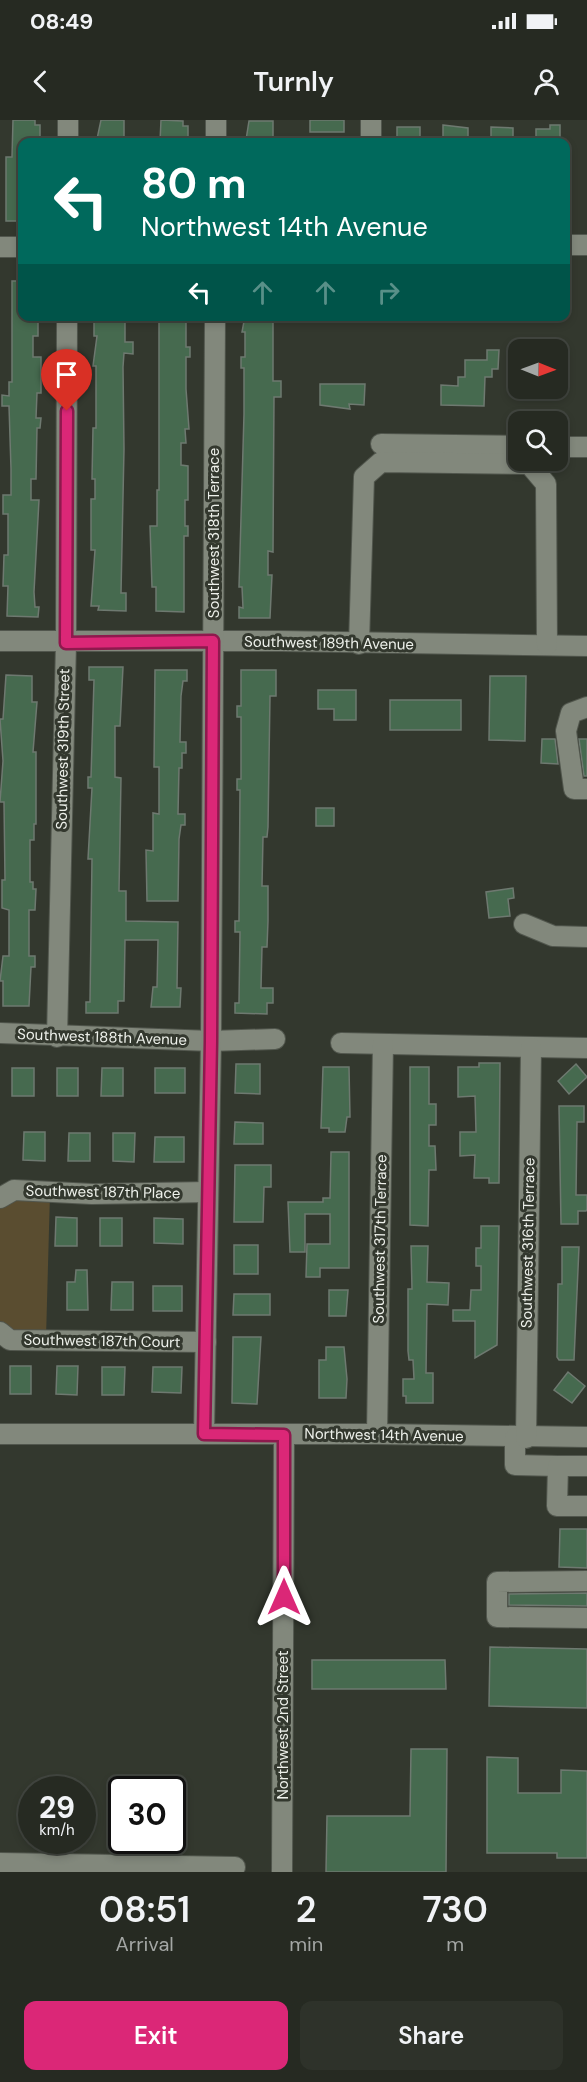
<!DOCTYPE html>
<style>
:root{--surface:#262a22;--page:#2e322a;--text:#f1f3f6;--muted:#a4a7a5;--line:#424640;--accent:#db2777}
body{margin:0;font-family:"DM Sans",sans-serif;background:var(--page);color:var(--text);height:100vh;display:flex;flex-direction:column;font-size:22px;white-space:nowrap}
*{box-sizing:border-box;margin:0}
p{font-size:20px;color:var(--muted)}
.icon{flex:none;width:33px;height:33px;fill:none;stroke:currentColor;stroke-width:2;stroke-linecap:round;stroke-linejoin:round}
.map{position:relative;height:1752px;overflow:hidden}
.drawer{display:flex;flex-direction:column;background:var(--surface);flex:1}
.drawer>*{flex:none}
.hud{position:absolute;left:18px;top:18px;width:552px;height:183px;border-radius:12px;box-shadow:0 3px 9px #0003,0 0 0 2px var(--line);background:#00695c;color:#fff;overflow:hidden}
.needle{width:39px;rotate:91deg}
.fabs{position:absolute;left:508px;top:219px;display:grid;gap:12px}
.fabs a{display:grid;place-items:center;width:60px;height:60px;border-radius:12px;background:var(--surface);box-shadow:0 3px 9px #0003,0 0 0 2px var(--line);font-size:30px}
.speed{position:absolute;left:18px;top:1656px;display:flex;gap:12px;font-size:30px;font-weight:700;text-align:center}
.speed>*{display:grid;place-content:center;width:78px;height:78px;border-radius:50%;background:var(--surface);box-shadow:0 3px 9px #0003,0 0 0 2px var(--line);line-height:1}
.speed small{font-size:15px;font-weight:400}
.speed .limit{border:3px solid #111;border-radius:9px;background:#fff;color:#111}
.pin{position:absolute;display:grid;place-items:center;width:51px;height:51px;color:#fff;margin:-62px -26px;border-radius:50% 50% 50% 0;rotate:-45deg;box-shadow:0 0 6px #0007}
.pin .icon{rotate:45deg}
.me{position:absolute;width:66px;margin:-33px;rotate:0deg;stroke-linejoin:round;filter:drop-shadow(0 0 4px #0008)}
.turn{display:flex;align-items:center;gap:21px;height:126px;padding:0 24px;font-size:27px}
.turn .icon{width:78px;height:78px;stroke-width:2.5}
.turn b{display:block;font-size:42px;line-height:51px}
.lanes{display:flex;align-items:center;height:57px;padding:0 24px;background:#0003;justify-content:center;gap:30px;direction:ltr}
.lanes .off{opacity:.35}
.eta{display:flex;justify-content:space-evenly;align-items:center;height:102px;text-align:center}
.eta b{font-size:36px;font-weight:600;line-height:42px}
.cta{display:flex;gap:12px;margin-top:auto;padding:12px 24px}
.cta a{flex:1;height:69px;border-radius:12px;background:var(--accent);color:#fff;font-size:24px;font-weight:600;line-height:69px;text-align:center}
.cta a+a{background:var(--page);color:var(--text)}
.status{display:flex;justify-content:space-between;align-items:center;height:42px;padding:0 30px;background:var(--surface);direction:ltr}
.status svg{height:16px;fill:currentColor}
header{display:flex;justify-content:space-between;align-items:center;height:78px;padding:0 24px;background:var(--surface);font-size:27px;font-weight:600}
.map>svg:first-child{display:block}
.green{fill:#5a4d30}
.building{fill:#466a4f;stroke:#6e7970;stroke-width:1.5}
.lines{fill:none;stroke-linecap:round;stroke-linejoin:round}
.minor-casing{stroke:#51564d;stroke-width:22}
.minor{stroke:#82887c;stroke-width:20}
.route-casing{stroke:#8e194d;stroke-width:15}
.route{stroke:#db2777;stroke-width:10}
.labels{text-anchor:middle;stroke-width:6;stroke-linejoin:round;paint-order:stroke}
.street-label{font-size:15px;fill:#eef1eb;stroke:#33382e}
</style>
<div class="status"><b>08:49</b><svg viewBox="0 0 49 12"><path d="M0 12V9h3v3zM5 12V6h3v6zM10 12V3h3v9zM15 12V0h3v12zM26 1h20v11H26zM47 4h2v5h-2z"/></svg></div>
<header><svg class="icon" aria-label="back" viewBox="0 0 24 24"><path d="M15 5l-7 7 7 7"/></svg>Turnly<svg class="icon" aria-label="person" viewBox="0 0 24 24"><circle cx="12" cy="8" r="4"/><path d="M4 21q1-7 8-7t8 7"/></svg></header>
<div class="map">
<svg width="587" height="1752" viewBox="0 0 587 1752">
<rect width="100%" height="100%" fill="#33382e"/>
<polygon class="green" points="50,1073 46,1218 0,1209 0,1080"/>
<g class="building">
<polygon points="13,0 35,0 35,5 40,5 40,17 36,17 36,22 22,22 22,101 6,101 6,37 12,37"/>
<polygon points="101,0 124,0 124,22 102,22 102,19 97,19"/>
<polygon points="161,0 183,1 183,6 188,6 188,18 184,18 184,22 160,22"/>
<rect x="310" y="0" width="34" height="12"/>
<polygon points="249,1 273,1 273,22 249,22 246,20"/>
<polygon points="443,5 468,8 468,22 443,22"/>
<polygon points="550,5 560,5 560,22 536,22 536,9 550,9"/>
<rect x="397" y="7" width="23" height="15"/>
<polygon points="491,7 513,8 513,22 491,22"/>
<polygon points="12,161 22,161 22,196 38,196 38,216 33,216 33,237 41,237 41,273 37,273 36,298 41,298 40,308 37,308 36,359 31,359 31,380 39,380 34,472 35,487 39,487 38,497 7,496 8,466 3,466 4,435 8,435 8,394 3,394 3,375 11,375 11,349 9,286 2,286 2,275 9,276 9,262 12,262"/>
<polygon points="94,196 125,196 125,222 133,222 133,234 124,233 123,247 124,329 121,473 126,473 126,491 98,490 99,486 91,486 95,430 91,430 91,379 95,379 95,359 92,359 93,308 96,308 96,246 93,246 97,216 94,216"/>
<polygon points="159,196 186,196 186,227 190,227 190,237 186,237 186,269 189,309 185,309 186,323 181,323 181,345 188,346 188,380 185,380 185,406 188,406 188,416 184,416 184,492 156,491 156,467 152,467 150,406 157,406 157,370 159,370"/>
<polygon points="245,196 273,196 273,261 281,261 281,277 274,277 273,432 268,431 268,455 272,455 270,498 239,498 239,487 243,488 242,467 239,467 244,294 244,248 241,248 241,237 245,237 245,212 242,212"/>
<polygon points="487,230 499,230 498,249 492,249 492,257 485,257 484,286 441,285 441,265 458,266 458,257 465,257 465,240 487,240"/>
<polygon points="320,264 365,264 364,285 349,284 350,289 320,285"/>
<polygon points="89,547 123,547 120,606 115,606 115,657 121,658 119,771 126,771 126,801 178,802 177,868 181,868 180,887 151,887 153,867 157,867 158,820 125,820 124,881 118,881 118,893 86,893 86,882 90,882 92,739 88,739 92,668 88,668 88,657 91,657 94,560 89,560"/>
<polygon points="155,550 187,550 187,561 183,561 181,576 180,622 186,622 186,633 182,633 182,648 179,648 178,694 185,694 185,705 181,705 179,719 178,781 147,781 146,730 153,731 153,693 159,694 159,647 154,647"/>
<polygon points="241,550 276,550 276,576 270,576 268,707 267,717 263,717 262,766 268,766 268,801 267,827 262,827 261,868 273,868 273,883 267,883 267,894 235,893 235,883 239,883 240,812 235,812 235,801 239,801 240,670 237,670 237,659 241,659 241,597 237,597 237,586 241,586"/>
<polygon points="6,555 32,556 32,582 37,582 33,632 36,632 36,704 34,704 34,720 30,720 30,762 33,762 33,769 36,769 35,790 29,790 29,836 35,836 35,847 31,847 29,886 3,886 3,861 0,861 3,836 9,836 9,790 2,788 2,760 5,760 4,682 0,682 3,641 0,599 3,599"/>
<polygon points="490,556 526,556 525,621 489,620"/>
<polygon points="318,570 356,570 356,600 334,600 334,589 318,589"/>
<rect x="390" y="580" width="71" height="30"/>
<polygon points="542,619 555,619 558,644 541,643"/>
<polygon points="579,619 587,619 587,656 584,656"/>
<rect x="316" y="688" width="18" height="18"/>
<polygon points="513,768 514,778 508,779 510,796 489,798 486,772"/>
<polygon points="479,943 500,943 499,1063 489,1063 489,1058 474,1058 475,1035 460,1036 460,1012 476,1012 475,976 458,977 458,947 479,947"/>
<polygon points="236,944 260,944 260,974 235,973"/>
<polygon points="576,944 587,957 569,974 558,961"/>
<polygon points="323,947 349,947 350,997 347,997 345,1012 329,1012 329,1008 321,1008"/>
<polygon points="410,947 429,947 429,984 436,984 436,1005 429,1005 429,1026 435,1026 436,1050 429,1050 428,1106 410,1105"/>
<rect x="12" y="948" width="22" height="28"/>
<rect x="57" y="948" width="21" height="28"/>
<polygon points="102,948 123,948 123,976 101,976"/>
<rect x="155" y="948" width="30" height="25"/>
<polygon points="559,986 584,986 584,1002 577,1002 576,1075 587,1075 587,1089 586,1091 578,1091 578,1104 561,1104"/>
<polygon points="235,1002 263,1003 263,1024 234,1024"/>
<polygon points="24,1012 45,1012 45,1041 23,1040"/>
<polygon points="69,1013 90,1013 90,1041 68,1041"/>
<polygon points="113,1013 135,1013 134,1042 113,1041"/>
<polygon points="155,1017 184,1017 184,1042 154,1042"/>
<polygon points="331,1032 349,1032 349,1148 320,1148 320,1157 306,1157 307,1124 330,1124 330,1094 305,1094 305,1132 290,1132 288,1082 323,1082 323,1078 330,1078"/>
<polygon points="235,1045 271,1045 271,1067 264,1067 263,1102 234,1102"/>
<polygon points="56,1097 77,1098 77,1126 55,1126"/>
<rect x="100" y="1098" width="22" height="28"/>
<polygon points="154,1098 183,1099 183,1124 154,1123"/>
<polygon points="481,1106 499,1106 497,1225 475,1238 475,1201 453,1201 453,1190 470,1190 471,1170 481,1170 481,1146 476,1146 476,1128 481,1128"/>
<rect x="234" y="1125" width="24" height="29"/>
<polygon points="411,1126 428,1126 427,1162 449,1163 448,1185 427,1184 426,1253 433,1253 433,1283 406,1283 406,1276 403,1276 403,1259 414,1259 413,1240 409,1240 408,1231 408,1169 412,1169"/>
<polygon points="562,1127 579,1127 574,1240 559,1240 557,1237 558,1164 562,1164"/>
<polygon points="76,1150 87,1150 88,1190 67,1190 67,1162 75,1162"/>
<polygon points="112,1162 133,1162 133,1190 111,1190"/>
<rect x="153" y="1166" width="29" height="25"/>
<polygon points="329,1170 348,1170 346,1196 329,1196"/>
<polygon points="234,1174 270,1174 270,1195 233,1195"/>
<polygon points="233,1217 261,1217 257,1284 232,1283"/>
<polygon points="326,1227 344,1227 347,1259 346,1278 319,1278 319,1240 326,1240"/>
<rect x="10" y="1246" width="21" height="28"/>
<polygon points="57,1246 78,1246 77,1275 56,1274"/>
<polygon points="102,1247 125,1247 124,1275 102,1275"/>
<polygon points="153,1247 182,1247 181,1273 152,1272"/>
<polygon points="568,1252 585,1266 572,1283 554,1270"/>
<polygon points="560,1409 587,1409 587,1448 559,1447"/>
<polygon points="587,1473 587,1486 509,1485 509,1474"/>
<polygon points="490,1527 587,1529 587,1588 489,1586"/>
<polygon points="312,1540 445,1540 446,1569 312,1569"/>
<polygon points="411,1629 447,1629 446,1752 326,1752 327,1696 410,1696"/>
<polygon points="487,1637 518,1638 518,1673 561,1673 561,1650 587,1651 587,1738 557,1738 557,1733 487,1733"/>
</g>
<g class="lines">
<defs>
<g id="minor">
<polyline points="68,22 68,0"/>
<polyline points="216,22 216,0"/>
<polyline points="371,22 371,0"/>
<polyline points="566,125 587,125"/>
<polyline points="0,127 22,127"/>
<polyline points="381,324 519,326"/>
<polyline points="558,327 587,327"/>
<polyline points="0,521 280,521 587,526"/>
<polyline points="359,524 364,357 381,342 529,344 546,364 547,525"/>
<polyline points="587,587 571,593 566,611 574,669 587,669"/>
<polyline points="524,804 553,816 587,817"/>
<polyline points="0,913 211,921 275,919"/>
<polyline points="57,917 66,523 67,196"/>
<polyline points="341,923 587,928"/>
<polyline points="0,1078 14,1070 92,1074 208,1072"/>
<polyline points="0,1212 10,1220 206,1222"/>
<polyline points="0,1314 377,1314 587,1317"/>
<polyline points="204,1314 211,921 215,196"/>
<polyline points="377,1314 383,924"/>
<polyline points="515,1318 515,1345 558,1346"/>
<polyline points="526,1318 531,928"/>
<polyline points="587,1346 558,1346 557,1386 587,1386"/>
<polyline points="587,1461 497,1462 497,1497 587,1498"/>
<polyline points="0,1743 235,1747"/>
<polyline points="282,1752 284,1315"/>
</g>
</defs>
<use href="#minor" class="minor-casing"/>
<use href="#minor" class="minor"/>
</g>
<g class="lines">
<defs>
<polyline id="route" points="67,291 66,523 213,521 211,921 204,1314 284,1315 284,1477"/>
</defs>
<use href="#route" class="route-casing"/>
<use href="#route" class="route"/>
</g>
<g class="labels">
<g class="street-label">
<text transform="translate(214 413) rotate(-90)" y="5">Southwest 318th Terrace</text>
<text transform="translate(329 523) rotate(1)" y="5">Southwest 189th Avenue</text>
<text transform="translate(63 629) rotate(-89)" y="5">Southwest 319th Street</text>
<text transform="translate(102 917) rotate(2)" y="5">Southwest 188th Avenue</text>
<text transform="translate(103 1072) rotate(1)" y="5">Southwest 187th Place</text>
<text transform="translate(380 1119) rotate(-89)" y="5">Southwest 317th Terrace</text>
<text transform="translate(528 1123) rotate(-89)" y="5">Southwest 316th Terrace</text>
<text transform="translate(102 1221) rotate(1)" y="5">Southwest 187th Court</text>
<text transform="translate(384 1315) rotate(1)" y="5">Northwest 14th Avenue</text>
<text transform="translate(283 1605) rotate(-90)" y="5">Northwest 2nd Street</text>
</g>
</g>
</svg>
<div class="fabs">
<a><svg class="needle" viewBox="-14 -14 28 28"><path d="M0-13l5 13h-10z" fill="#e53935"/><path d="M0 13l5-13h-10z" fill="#a4a7a5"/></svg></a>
<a><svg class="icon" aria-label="search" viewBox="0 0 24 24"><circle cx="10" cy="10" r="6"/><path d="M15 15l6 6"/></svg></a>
</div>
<div class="speed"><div>29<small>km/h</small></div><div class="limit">30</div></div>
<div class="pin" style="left:67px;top:291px;background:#d93025"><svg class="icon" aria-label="arrive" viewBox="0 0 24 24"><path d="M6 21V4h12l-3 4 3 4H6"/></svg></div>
<svg class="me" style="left:284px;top:1477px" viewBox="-20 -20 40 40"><path d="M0-17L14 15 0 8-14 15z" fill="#db2777" stroke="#fff" stroke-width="4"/></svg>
<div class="hud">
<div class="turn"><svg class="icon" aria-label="left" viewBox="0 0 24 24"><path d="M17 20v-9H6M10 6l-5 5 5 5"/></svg><div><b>80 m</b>Northwest 14th Avenue</div></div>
<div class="lanes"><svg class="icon" aria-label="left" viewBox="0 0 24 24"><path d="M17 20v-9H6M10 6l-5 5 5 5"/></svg><svg class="icon off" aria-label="ahead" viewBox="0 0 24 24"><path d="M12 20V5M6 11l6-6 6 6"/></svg><svg class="icon off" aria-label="ahead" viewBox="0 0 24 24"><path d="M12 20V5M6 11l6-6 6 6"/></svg><svg class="icon off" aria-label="right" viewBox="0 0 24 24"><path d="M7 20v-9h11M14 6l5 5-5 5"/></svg></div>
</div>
</div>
<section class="drawer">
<div class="eta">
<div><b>08:51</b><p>Arrival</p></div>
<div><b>2</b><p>min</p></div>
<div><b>730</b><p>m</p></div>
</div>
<div class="cta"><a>Exit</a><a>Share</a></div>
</section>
